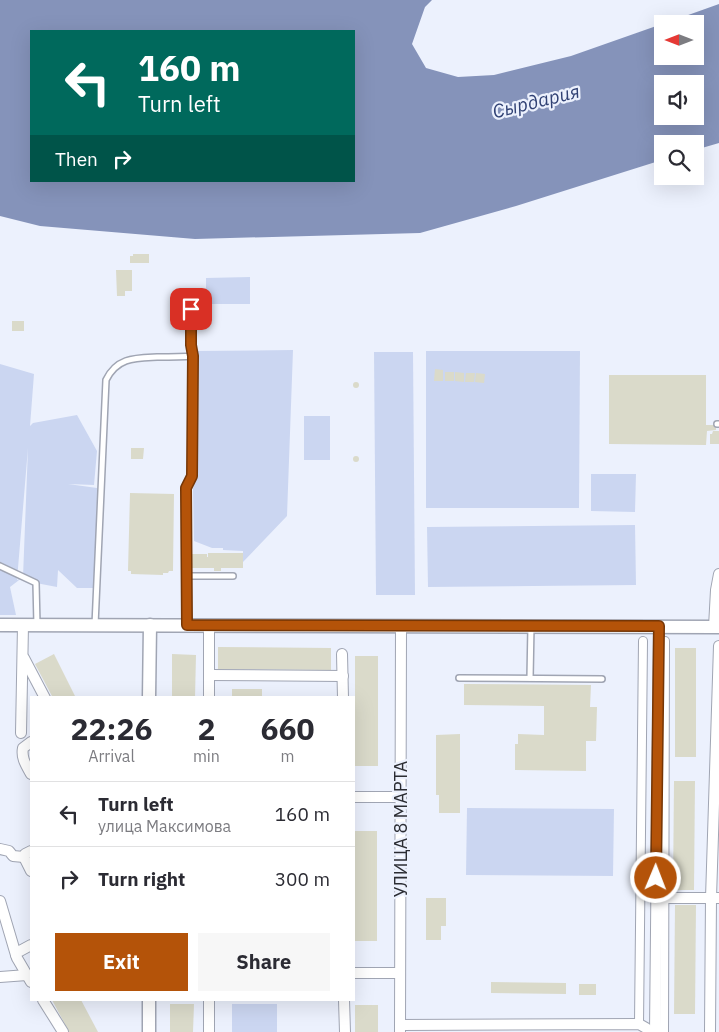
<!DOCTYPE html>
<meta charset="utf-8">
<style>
:root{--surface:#fff;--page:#f7f7f7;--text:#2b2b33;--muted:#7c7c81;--line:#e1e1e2;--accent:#b45309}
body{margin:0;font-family:"IBM Plex Sans",sans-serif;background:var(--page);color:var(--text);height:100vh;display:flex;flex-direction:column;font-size:19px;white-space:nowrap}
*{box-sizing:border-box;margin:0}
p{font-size:16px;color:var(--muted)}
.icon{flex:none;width:28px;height:28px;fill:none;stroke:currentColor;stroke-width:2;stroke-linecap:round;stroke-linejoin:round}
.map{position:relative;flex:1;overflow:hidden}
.drawer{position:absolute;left:30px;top:696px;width:325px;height:305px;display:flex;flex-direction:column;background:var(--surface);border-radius:0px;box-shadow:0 5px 20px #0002}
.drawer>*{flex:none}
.guide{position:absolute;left:30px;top:30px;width:325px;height:152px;border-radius:0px;box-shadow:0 5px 20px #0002;background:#00695c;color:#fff;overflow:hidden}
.needle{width:32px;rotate:270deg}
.fabs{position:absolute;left:654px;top:15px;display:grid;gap:10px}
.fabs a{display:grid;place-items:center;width:50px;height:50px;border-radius:0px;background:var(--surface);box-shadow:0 5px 20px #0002;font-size:25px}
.pin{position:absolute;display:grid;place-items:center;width:42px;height:42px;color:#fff;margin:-21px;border-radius:10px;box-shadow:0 2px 8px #0006}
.me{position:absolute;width:55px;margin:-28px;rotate:1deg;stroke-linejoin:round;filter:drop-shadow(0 0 4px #0008)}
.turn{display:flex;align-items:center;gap:18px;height:105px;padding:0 25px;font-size:22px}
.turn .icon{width:65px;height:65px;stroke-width:2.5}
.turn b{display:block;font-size:35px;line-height:42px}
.then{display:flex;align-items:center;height:48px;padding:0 25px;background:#0003;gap:10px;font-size:19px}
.eta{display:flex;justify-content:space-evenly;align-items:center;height:85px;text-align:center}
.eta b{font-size:30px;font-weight:800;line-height:35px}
.button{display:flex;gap:10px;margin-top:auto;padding:10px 25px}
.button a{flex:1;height:58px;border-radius:0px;background:var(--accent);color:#fff;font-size:20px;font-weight:800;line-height:58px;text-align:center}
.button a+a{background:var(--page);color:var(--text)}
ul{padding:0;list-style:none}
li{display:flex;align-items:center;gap:15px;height:65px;padding:0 25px;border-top:1px solid var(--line)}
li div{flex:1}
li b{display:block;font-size:19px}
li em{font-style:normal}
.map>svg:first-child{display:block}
.green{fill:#cbd6f1;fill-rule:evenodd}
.water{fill:#8593ba;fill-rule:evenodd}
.building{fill:#dadaca}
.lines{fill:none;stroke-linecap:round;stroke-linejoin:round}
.service-casing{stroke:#a0a5b3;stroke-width:8}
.pedestrian-casing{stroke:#a0a5b3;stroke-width:10}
.minor-casing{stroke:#a0a5b3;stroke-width:12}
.tertiary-casing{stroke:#a0a5b3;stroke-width:15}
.service{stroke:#fff;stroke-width:5}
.pedestrian{stroke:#fff;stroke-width:8}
.minor{stroke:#fff;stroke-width:10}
.tertiary{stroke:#fff;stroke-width:12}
.route-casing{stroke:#753606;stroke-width:12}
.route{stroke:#b45309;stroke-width:9}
.labels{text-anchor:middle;stroke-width:4.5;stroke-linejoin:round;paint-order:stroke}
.street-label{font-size:18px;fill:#2b2d33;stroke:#ecf1fd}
.water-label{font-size:19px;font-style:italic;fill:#304174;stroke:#ecf1fd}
</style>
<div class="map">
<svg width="719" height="1032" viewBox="0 0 719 1032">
<rect width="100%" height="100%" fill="#ecf1fd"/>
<g class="green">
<polygon points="250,277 250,304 206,304 206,278"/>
<polygon points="293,350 287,516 243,562 243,551 223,550 223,548 212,548 194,541 193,489 197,466 196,351"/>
<polygon points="426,351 580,351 579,508 426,508"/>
<polygon points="374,352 413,352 415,595 376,595"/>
<path d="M0,364L34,374L30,426L33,423L77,415L97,451L94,485L68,484L97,488L96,588H77L58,570L57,587L36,583L23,577L10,587L16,615H0ZM28,448L23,577L17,580Z"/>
<rect x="304" y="416" width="26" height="44"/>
<polygon points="591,474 636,474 635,512 591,511"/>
<polygon points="635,525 636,585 428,587 427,527"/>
<polygon points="467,808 614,809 613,876 466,875"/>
<rect x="232" y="1004" width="45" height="28"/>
</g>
<path class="water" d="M0,0H432L425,7L412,44L426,68L458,77L494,75L571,56L662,24V56H695V24H663L719,4V143L695,150V144H662V160L516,206L420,233L195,239L40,226L0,216ZM31,31H354V181H31ZM662,84H695V116H662Z"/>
<g class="building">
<polygon points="133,254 149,254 149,263 130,263 130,256 133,256"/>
<polygon points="116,270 132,270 132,291 125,291 125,296 117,296"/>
<rect x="12" y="321" width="12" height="10"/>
<polygon points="435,369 443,370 443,381 434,381"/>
<rect x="445" y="372" width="9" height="9"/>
<polygon points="455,372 464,373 464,382 455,381"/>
<polygon points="466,373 475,373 474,382 465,382"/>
<polygon points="476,373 485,374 484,383 475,382"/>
<polygon points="609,375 706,375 706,425 716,425 716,430 707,431 706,445 609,444"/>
<circle cx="356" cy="385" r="3"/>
<polygon points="713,431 719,431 719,444 710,444 710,434 712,434"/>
<polygon points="131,448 144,448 143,459 131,459"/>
<circle cx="356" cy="459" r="3"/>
<polygon points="130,493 174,494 173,571 169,571 168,573 163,573 163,575 131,574 131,571 128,571"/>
<polygon points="208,553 243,553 243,568 221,568 221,571 214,571 214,568 190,568 190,556 192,556 192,554 207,554 207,557 208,557"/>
<polygon points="218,647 331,648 331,670 218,669"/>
<rect x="675" y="648" width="21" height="109"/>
<polygon points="54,654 76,698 53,698 35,664"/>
<polygon points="172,654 196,655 195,698 172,698"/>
<rect x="355" y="656" width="23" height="110"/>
<polygon points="464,684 591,685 590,707 597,707 596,741 586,741 586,771 515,770 515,744 518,744 518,734 544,735 544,706 464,705"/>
<rect x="232" y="689" width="30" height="9"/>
<polygon points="460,734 460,813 439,813 439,795 436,795 436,735"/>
<polygon points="674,781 695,781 694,890 673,890"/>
<rect x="354" y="831" width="23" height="110"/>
<polygon points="426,898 446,898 446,926 441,926 441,940 426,940"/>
<polygon points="675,905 696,905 695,1014 674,1014"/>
<polygon points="491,982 566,983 566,994 491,993"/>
<rect x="579" y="984" width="17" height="11"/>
<polygon points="52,1000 81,1000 98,1032 69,1032"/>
<polygon points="170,1004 194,1004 193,1032 170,1032"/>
<rect x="355" y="1005" width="23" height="27"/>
</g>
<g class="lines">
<defs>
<g id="service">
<polyline points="717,424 719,424"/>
<polyline points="0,566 36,583 37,625"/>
<polyline points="187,576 233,576"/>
<path d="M95,625L106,380C117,357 136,358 157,357C169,357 181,357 193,356"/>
<polyline points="187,625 186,488 192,476 193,356 191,345 191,309"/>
<polyline points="459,678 602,679"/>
<polyline points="530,678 531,626"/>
</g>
<g id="pedestrian">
<polyline points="639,1024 643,641"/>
<polyline points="664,1032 665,641"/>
</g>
<g id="minor">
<polyline points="209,625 209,698"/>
<polyline points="714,627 716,590 719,574"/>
<polyline points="342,654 343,698"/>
<polyline points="24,658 45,698"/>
<polyline points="209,675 343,676"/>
<polyline points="21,733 23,625"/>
<path d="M31,742L23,748C21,758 26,765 31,774"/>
<polyline points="354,797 401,797"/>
<polyline points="0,849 9,851 13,856 24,857"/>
<polyline points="31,851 25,854 24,857 31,871"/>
<polyline points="656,898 719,898"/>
<polyline points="0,901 16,955"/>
<polyline points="31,945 18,952 16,955 17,958 31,982"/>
<polyline points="354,973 400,973"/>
<polyline points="0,977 27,975"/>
<polyline points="43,1000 63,1032"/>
<polyline points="209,1000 209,1032"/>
<polyline points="344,1000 345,1032"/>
<polyline points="400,1025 639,1024 646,1028 650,1032"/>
<polyline points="400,1032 401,626"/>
<polyline points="655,1032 659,627"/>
<polyline points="710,1032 711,898 719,646"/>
</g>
<g id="tertiary">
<polyline points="0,625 719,627"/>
<polyline points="149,698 150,625"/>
<polyline points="149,1032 149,1000"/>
</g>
</defs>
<use href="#service" class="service-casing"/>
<use href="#pedestrian" class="pedestrian-casing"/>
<use href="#minor" class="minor-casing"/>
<use href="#tertiary" class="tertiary-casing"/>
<use href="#service" class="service"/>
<use href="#pedestrian" class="pedestrian"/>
<use href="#minor" class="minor"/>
<use href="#tertiary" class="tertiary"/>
</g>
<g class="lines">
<defs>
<polyline id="route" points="191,309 191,345 193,356 192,476 186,488 187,625 659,626 656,878"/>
</defs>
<use href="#route" class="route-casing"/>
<use href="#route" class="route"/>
</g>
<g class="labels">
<g class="street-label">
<text transform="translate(401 829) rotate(-90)" y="6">УЛИЦА 8 МАРТА</text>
</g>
<g class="water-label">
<text transform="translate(536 101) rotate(-14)" y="7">Сырдария</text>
</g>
</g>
</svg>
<div class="fabs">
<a><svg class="needle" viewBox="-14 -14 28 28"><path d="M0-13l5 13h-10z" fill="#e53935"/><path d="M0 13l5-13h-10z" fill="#7c7c81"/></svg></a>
<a><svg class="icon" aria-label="sound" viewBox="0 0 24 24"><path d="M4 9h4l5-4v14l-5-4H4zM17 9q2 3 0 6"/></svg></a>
<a><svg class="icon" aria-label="search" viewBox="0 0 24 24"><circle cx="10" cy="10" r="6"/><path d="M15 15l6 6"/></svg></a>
</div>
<div class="pin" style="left:191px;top:309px;background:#d93025"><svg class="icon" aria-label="arrive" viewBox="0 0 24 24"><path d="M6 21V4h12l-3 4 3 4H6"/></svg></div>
<svg class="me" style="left:656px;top:878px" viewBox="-20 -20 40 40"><circle r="17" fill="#b45309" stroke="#fff" stroke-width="3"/><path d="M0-11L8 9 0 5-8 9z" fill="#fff"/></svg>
<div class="guide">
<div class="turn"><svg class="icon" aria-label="left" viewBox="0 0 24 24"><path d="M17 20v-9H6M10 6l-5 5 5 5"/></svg><div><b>160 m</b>Turn left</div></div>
<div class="then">Then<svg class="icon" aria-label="right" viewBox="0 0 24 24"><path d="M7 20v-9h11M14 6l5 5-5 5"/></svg></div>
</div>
<section class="drawer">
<div class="eta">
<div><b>22:26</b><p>Arrival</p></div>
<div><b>2</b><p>min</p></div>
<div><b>660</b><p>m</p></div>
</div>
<ul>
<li><svg class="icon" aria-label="left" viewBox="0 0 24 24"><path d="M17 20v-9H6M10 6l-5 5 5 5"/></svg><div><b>Turn left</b><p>улица Максимова</p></div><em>160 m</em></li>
<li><svg class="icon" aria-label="right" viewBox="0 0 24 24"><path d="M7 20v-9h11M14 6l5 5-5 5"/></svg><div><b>Turn right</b></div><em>300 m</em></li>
</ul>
<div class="button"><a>Exit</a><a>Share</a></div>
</section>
</div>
